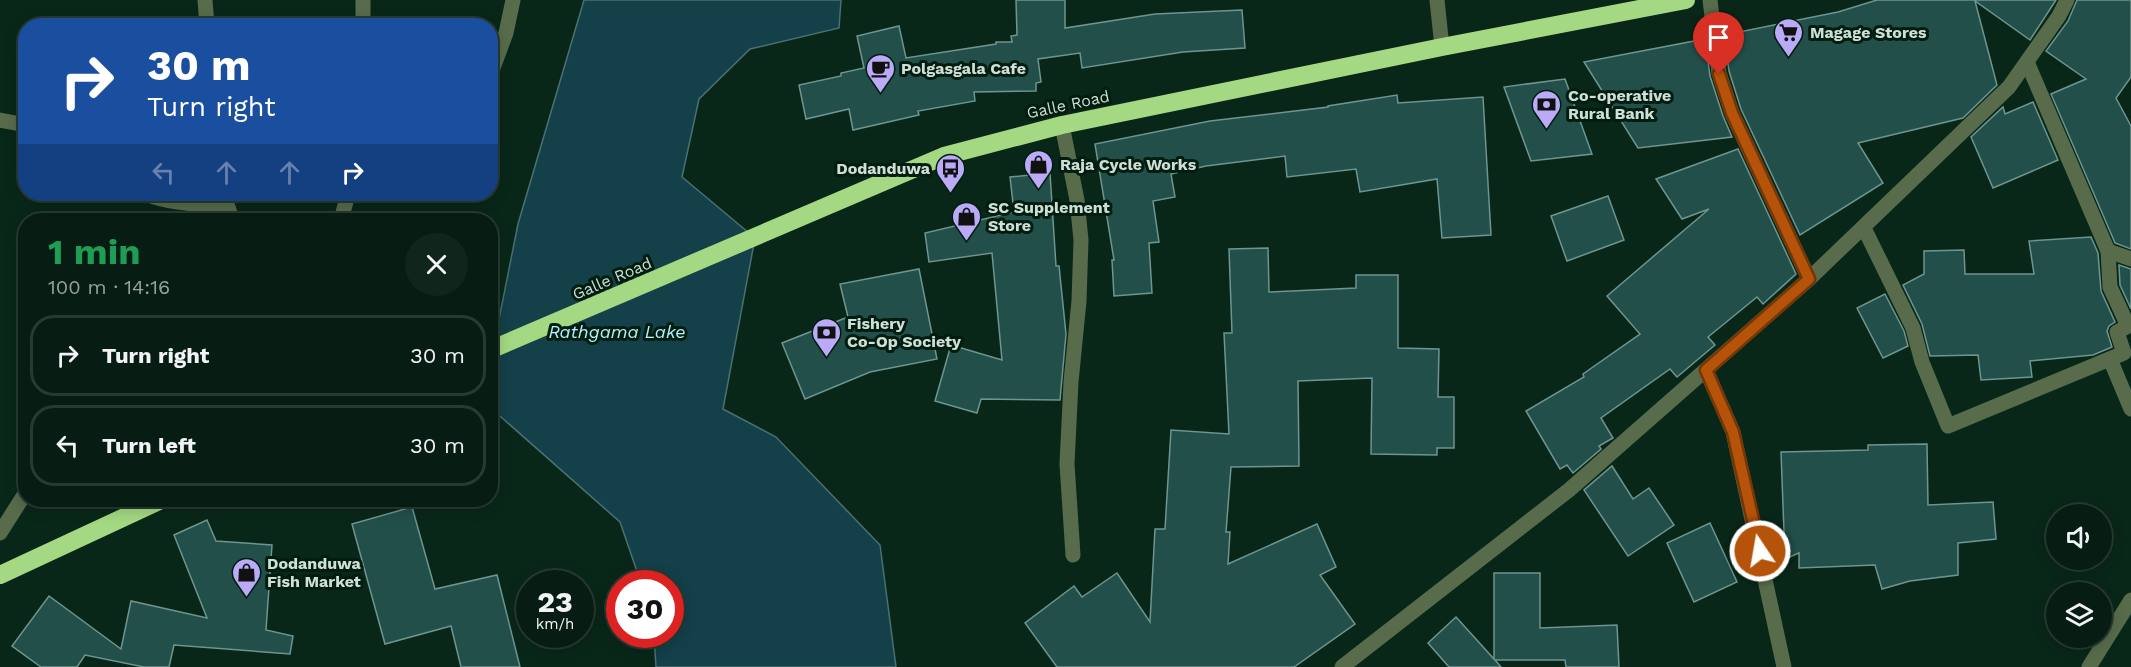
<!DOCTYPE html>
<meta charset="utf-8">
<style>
:root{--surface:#071d13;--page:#10261c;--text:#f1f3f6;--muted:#98a2a0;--line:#283b33}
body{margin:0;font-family:"Work Sans",sans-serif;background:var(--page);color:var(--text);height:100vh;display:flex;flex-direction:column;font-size:22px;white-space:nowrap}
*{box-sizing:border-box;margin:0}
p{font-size:20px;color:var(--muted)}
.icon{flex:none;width:33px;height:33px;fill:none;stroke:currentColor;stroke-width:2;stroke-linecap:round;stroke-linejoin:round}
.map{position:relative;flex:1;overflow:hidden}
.details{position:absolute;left:18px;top:213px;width:480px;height:294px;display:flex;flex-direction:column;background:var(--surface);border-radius:24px;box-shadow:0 3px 15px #0003,0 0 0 2px var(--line)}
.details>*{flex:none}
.top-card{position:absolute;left:18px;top:18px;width:480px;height:183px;border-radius:24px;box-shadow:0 3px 15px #0003,0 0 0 2px var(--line);background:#1a4fa0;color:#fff;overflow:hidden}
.buttons{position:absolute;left:2046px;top:504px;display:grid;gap:12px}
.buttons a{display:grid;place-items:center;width:66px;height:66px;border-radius:50%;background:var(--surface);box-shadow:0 3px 15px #0003,0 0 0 2px var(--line);font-size:30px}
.speed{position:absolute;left:516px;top:570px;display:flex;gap:12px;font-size:30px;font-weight:700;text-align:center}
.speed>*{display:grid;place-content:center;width:78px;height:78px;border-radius:50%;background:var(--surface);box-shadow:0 3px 15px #0003,0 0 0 2px var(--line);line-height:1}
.speed small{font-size:15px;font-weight:400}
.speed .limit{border:9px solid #d22;background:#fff;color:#111}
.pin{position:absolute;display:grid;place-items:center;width:51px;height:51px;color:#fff;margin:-62px -26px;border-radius:50% 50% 50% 0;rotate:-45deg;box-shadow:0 0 6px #0007}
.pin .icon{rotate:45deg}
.me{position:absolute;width:66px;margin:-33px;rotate:348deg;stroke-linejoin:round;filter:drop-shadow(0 0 4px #0008)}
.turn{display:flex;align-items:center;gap:21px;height:126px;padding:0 30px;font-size:27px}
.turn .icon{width:78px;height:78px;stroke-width:2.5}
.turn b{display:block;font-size:42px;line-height:51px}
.lanes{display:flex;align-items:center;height:57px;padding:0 30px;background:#0003;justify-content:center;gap:30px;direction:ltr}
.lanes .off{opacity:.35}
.round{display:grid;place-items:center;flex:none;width:63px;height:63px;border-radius:32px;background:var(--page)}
.summary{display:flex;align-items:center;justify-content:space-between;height:102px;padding:0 30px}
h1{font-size:36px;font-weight:700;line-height:45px;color:#1e9e55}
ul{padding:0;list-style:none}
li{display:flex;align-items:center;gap:18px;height:81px;margin:0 12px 9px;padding:0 18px;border:3px solid var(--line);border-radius:24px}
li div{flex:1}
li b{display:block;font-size:22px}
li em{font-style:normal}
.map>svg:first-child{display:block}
.water{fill:#134049;stroke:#4b7073;stroke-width:1.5}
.building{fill:#224f4a;stroke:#6e9590;stroke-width:1.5}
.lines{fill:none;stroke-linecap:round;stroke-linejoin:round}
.minor{stroke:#586c4b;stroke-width:15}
.highway{stroke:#a5d882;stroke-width:18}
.route-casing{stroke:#753606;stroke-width:15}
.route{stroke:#b45309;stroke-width:10}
.labels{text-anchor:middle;stroke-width:6;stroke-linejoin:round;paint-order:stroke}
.poi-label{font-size:16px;font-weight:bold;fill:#cfdfd5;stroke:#011d10;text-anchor:start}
.street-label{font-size:16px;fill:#cfdfd5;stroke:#011d10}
.water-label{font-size:18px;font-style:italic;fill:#b5f0fd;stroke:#011d10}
</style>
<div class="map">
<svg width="2131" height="667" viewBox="0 0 2131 667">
<rect width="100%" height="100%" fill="#092719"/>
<polygon class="water" points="584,0 841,0 839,28 750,49 699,99 682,177 755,238 723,409 776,437 880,545 896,667 656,667 654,635 670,634 670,584 641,583 620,522 492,409 493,349 518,224"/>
<g class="building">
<polygon points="1016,0 1065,0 1065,28 1155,14 1242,10 1245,48 1183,52 1082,68 1080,53 1038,59 1041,82 1036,83 1036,91 974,92 975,101 918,111 919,115 853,130 849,109 806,119 799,85 841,76 841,73 864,68 857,36 899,26 906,58 996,44 996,42 1012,42 1011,36 1017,35"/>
<polygon points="1877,0 2056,0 2030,40 1975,1 1997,85 1963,118 1858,143 1883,183 1800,235 1741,109 1729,71 1724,35 1838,12"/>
<polygon points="2077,0 2131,0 2131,77 2116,98 2131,126 2131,249 2115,243 2051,94 2086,79 2046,51 2068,21"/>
<polygon points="1705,39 1710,76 1723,116 1732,137 1638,148 1584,62"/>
<polygon points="1565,79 1592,154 1531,161 1504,87"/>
<polygon points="1397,95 1398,103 1483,97 1491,235 1442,238 1437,179 1360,192 1356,169 1287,177 1285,156 1206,166 1171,174 1175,197 1153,201 1159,242 1149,243 1152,293 1114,296 1112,260 1114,260 1095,144 1210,121 1328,107 1328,106"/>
<polygon points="2033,102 2058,160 1993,188 1971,137 2003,107 2005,114"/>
<polygon points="1738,149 1796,274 1763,304 1757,297 1708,337 1715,345 1677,377 1670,369 1601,418 1613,438 1599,446 1601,449 1573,473 1567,465 1560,469 1526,411 1584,377 1583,374 1640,334 1607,296 1709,209 1682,219 1656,179"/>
<polygon points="1050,173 1056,266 1059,266 1066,334 1060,400 981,399 977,413 935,401 951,345 1002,360 992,253 929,262 925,233 1014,212 1010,177"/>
<polygon points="1608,196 1624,240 1567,261 1551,216"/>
<polygon points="2091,237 2098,253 2101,291 2115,322 2109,326 2107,331 2112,347 2093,355 2030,361 2032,377 1981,380 1978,355 1930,356 1922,324 1903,285 1924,274 1924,251 1964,250 1965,274 2034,274 2029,241"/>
<polygon points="1268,248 1269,292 1356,288 1356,275 1398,275 1398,348 1439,349 1438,397 1454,397 1454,448 1437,448 1437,455 1371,454 1372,378 1298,381 1299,466 1231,467 1226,532 1230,532 1228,564 1317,524 1336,567 1320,575 1355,624 1294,667 1057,667 1025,623 1074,586 1082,597 1117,573 1150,622 1155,529 1165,529 1171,430 1229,434 1224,333 1232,333 1229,249"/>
<polygon points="2119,265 2131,269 2131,309 2120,285"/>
<polygon points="919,269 937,359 870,372 805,399 782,343 848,317 840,284"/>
<polygon points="1885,294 1904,331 1908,346 1883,358 1857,308"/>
<polygon points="1927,444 1928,505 1993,502 1996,539 1958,543 1958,575 1910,581 1882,589 1875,565 1799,568 1799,553 1785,559 1781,452 1868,450 1868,445"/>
<polygon points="1612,466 1633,499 1649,488 1674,525 1628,556 1584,490"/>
<polygon points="412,507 435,589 497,575 520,667 461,667 451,626 385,644 352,524"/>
<polygon points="207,520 216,541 272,545 266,630 293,636 290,654 174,645 169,667 144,667 85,655 77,667 41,667 12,646 49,596 121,649 131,601 207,618 174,535"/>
<polygon points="1710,523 1737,582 1694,602 1667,543"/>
<polygon points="1494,573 1540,573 1540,628 1617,625 1619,667 1566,667 1565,660 1495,660 1501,667 1449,667 1428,643 1456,617 1494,659"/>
</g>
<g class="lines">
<g class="minor">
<polyline points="205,0 207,26"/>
<polyline points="1437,0 1442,47"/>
<polyline points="1710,0 1719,73 1732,113 1809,279"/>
<polyline points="363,26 363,0"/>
<polyline points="490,76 506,33 513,0"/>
<polyline points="0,120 26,125"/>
<polyline points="1062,125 1077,200 1081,240 1079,301 1071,382 1067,464 1073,555"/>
<path d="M146,194C171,204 201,204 228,207L232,220"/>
<polyline points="341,220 348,194"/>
<polyline points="1864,228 1913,328 1922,362 1948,426 2124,353 2117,332 2128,326 2110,287 2108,251 2027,62"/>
<polyline points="2108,251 2131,259"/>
<polyline points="2110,359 2131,409"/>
<polyline points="1706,370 1733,432 1784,667"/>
<polyline points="0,533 26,492"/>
<polyline points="1342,667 1569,490 1809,279 2009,87 2059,16 2067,0"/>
<polyline points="2089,667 2131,600"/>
</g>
<g class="highway">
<polyline points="490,350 944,156 1062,125 1442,47 1686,0"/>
<polyline points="0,575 161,500"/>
</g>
</g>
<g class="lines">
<defs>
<polyline id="route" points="1719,74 1732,113 1809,279 1706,370 1733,432 1760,551"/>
</defs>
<use href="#route" class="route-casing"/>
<use href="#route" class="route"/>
</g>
<defs>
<symbol id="supermarket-pin" viewBox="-11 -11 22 30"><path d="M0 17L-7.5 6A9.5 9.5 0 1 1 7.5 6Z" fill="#baaaf7" stroke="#011d10"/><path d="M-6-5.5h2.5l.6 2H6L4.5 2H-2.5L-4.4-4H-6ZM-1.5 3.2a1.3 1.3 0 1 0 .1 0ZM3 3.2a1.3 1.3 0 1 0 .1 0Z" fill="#111"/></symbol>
<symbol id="cafe-pin" viewBox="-11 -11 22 30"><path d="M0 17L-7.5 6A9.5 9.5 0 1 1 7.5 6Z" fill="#baaaf7" stroke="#011d10"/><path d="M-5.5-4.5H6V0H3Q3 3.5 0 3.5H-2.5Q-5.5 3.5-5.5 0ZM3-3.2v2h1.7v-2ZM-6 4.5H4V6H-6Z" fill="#111"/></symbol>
<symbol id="bank-pin" viewBox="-11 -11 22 30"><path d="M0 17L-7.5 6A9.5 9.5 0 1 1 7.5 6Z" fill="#baaaf7" stroke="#011d10"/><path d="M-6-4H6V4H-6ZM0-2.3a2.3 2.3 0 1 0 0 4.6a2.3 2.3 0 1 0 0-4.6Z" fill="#111"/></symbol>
<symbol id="shop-pin" viewBox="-11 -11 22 30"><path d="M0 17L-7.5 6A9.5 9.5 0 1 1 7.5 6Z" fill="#baaaf7" stroke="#011d10"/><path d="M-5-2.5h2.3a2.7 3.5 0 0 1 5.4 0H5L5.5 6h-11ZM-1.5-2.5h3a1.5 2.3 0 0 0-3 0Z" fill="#111"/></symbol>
<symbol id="bus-pin" viewBox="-11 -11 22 30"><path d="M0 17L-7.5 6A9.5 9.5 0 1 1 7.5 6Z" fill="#baaaf7" stroke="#011d10"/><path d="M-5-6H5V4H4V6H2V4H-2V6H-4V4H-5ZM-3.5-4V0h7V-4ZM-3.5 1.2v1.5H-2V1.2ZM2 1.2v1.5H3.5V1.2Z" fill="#111"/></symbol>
</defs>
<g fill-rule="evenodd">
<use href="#supermarket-pin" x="1772" y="16" width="33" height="45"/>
<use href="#cafe-pin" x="864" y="52" width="33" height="45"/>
<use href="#bank-pin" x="1530" y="88" width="33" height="45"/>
<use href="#shop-pin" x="1022" y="148" width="33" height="45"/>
<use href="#bus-pin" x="934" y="152" width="33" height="45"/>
<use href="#shop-pin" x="950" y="200" width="33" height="45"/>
<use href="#bank-pin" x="810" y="316" width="33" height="45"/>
<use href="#shop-pin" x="230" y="556" width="33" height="45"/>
</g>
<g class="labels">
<g class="poi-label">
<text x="1810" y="38">Magage Stores</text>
<text x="901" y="74">Polgasgala Cafe</text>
<text x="1568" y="101">Co-operative<tspan x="1568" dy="18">Rural Bank</tspan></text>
<text x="1060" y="170">Raja Cycle Works</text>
<text x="930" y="174" text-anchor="end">Dodanduwa</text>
<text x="988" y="213">SC Supplement<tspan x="988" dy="18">Store</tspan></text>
<text x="847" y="329">Fishery<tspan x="847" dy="18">Co-Op Society</tspan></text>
<text x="267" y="569">Dodanduwa<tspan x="267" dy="18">Fish Market</tspan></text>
</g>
<g class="street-label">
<text transform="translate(1068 104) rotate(-12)" y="6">Galle Road</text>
<text transform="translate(612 278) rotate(-23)" y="6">Galle Road</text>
</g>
<g class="water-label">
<text x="617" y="338">Rathgama Lake</text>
</g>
</g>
</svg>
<div class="buttons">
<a><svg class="icon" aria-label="sound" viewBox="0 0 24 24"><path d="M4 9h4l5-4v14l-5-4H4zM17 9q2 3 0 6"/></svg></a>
<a><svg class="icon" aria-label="layers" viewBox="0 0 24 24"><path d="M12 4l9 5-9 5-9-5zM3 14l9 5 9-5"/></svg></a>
</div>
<div class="speed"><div>23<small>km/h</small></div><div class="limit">30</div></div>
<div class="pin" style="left:1719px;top:74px;background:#d93025"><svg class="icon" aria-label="arrive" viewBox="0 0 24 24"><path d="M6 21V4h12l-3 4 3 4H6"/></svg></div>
<svg class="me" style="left:1760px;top:551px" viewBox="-20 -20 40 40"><circle r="17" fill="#b45309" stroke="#fff" stroke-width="3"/><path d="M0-11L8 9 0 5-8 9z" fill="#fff"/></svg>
<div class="top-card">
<div class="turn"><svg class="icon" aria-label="right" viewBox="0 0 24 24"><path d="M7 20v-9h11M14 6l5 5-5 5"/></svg><div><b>30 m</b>Turn right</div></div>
<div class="lanes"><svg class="icon off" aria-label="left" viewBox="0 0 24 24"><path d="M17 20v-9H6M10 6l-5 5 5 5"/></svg><svg class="icon off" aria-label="ahead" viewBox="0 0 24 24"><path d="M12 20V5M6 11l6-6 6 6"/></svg><svg class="icon off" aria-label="ahead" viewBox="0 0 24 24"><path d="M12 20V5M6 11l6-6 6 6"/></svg><svg class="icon" aria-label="right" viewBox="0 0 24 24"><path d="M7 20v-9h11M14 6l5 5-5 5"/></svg></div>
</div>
<section class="details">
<div class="summary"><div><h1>1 min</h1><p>100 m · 14:16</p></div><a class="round"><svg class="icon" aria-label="close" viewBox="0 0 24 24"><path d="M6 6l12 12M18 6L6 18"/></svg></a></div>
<ul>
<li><svg class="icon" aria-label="right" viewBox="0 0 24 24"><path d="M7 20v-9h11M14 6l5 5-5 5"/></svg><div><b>Turn right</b></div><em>30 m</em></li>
<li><svg class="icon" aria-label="left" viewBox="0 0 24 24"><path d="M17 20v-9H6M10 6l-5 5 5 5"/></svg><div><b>Turn left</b></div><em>30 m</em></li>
</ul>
</section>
</div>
